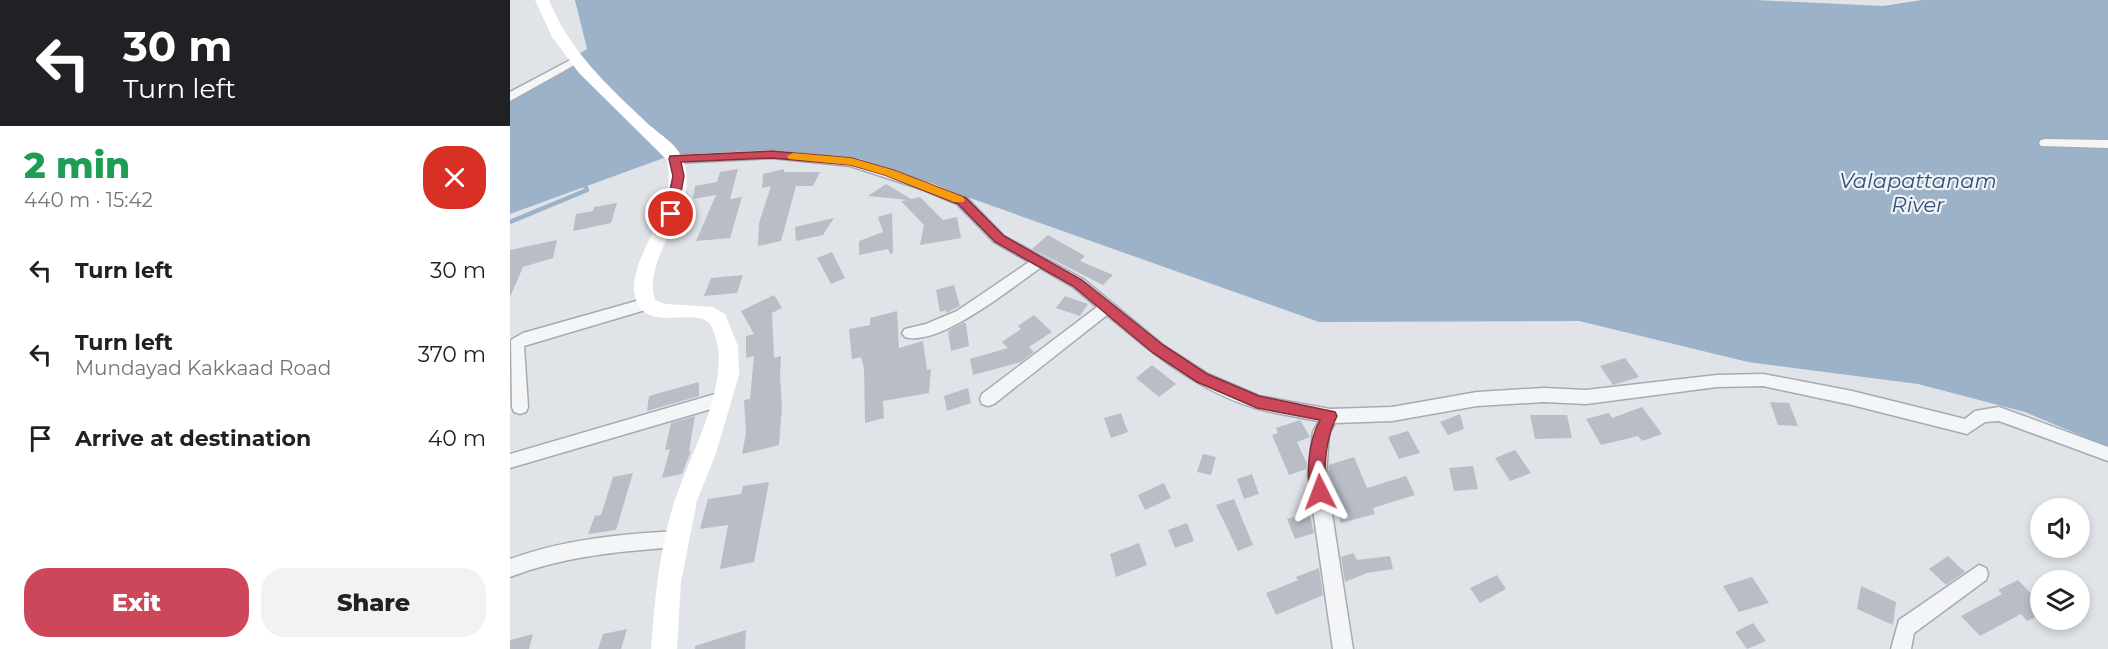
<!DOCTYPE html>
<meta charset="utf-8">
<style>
:root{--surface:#fff;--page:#f2f2f2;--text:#202124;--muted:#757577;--accent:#cd475b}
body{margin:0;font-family:Montserrat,sans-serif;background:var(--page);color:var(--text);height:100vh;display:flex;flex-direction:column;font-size:22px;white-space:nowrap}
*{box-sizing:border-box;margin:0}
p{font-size:20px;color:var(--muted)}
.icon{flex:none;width:33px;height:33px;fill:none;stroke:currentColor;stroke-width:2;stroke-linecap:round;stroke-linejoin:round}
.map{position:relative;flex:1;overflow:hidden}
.sheet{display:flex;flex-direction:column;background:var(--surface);width:510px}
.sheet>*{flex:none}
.hud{background:#202124;color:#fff;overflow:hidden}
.fabs{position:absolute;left:1520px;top:498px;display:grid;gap:12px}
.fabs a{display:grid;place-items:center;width:60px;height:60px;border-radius:50%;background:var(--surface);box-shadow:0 3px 9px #0003;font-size:30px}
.pin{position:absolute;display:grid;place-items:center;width:51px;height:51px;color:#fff;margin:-26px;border:3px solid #fff;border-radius:50%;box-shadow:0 2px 6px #0007}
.me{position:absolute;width:66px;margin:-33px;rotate:357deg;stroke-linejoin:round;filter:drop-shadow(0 0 4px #0008)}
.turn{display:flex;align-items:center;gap:21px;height:126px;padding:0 24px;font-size:27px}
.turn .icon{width:78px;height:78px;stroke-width:2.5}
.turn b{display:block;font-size:42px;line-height:51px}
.round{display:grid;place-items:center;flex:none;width:63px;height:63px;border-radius:24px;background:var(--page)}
.head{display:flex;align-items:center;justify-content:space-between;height:102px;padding:0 24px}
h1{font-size:36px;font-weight:800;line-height:45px;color:#1e9e55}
.action{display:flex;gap:12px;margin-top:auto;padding:12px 24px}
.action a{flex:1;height:69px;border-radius:24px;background:var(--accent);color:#fff;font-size:24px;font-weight:800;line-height:69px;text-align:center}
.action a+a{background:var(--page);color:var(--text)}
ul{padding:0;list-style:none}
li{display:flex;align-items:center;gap:18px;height:84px;padding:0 24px}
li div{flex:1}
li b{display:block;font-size:22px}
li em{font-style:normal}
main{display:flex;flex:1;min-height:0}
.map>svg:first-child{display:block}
.water{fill:#9cb2c9}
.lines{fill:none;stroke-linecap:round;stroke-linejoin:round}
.stream{stroke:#9cb2c9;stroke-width:4.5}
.building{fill:#b8bdc6}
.street-casing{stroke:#a5abb3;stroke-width:3}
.street{fill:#f3f5f7;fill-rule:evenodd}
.secondary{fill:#fff;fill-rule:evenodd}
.route{fill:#cd475b;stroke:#852e3b;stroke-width:1.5}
.slow{fill:#f59e0b}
.labels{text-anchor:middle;stroke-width:4.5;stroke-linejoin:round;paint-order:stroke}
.water-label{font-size:21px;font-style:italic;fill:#335074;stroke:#f0f3f7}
</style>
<main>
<section class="sheet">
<div class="hud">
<div class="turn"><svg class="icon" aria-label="left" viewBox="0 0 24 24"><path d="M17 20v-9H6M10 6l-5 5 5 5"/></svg><div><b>30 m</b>Turn left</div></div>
</div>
<div class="head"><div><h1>2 min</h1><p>440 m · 15:42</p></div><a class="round" style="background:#d93025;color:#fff"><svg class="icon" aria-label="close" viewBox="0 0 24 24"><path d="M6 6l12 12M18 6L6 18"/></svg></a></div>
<ul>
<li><svg class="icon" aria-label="left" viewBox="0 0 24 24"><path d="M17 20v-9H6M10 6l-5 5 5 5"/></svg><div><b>Turn left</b></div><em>30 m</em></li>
<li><svg class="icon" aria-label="left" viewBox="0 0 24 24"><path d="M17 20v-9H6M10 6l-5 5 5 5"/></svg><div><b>Turn left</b><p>Mundayad Kakkaad Road</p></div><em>370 m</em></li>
<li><svg class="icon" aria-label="arrive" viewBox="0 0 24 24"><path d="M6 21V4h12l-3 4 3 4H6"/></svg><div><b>Arrive at destination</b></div><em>40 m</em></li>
</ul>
<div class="action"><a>Exit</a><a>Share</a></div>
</section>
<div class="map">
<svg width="1598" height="649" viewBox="0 0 1598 649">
<rect width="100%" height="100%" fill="#e0e4e9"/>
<polygon class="water" points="65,0 1245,0 1373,6 1412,0 1598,0 1598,447 1515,412 1408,384 1238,362 1069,321 809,322 350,159 235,150 162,155 0,214 0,94 77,49"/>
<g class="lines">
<polyline class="stream" points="0,222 77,190 74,184"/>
</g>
<g class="building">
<polygon points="228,169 220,199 232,197 220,238 186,241 206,195 183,199 185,186 207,182 210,172"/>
<polygon points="274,169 274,172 310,172 303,186 286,186 271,241 248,246 249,223 261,186 252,188 253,174"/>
<polygon points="376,184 401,199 410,197 433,220 447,217 451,238 410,245 414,225 391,201 398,200 358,196"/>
<polygon points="107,203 101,223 63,231 66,214 83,211 84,207"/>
<polygon points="382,213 383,253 380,254 378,249 349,255 349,241 373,232 368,217"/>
<polygon points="324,218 313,235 286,241 285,227"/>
<polygon points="538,235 575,256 570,261 603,275 593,285 522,249"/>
<polygon points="47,240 43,258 13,267 0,297 0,250"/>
<polygon points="322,252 335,278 321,284 307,258"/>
<polygon points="233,275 227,293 194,296 201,278"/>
<polygon points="444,285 450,306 436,313 436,310 430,312 426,290"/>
<polygon points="264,295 272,308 262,313 264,358 271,356 270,376 272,406 269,445 232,454 236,433 234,400 240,399 244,356 236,358 236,336 244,334 231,311"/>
<polygon points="555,296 575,303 578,304 570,316 546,308"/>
<polygon points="387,311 389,348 413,341 417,370 421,369 419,393 373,401 374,418 355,423 354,368 351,357 342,359 339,329 360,325 360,318"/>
<polygon points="524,315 542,332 519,347 524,352 511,362 463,375 460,359 498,348 492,342 511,329 508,326"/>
<polygon points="453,323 456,323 459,346 441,351 438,331"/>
<polygon points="1115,358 1129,377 1103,385 1090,366"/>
<polygon points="642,365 666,384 649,397 626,378"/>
<polygon points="189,382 189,396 137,411 139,396"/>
<polygon points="458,388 461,403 437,411 434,396"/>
<polygon points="1260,402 1279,403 1288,426 1268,425"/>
<polygon points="1132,407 1152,434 1132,441 1128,436 1091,445 1076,419 1099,413 1102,418"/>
<polygon points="611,413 618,432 601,438 594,418"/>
<polygon points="950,414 954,429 938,435 930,422"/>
<polygon points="1020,415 1057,415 1062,438 1025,439"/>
<polygon points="185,416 179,451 181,451 172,474 152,478 160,449 155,450 161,423"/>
<polygon points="790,420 800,437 787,442 797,464 796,469 779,475 762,435 768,433 766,428"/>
<polygon points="898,431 910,453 889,459 878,437"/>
<polygon points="1005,450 1021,473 1000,481 985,458"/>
<polygon points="693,454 706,457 701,475 687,472"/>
<polygon points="844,457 857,488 896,476 905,495 863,508 865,514 831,523 824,501 829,500 818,474 819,465"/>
<polygon points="963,466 968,489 944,491 939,468"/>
<polygon points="123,473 106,530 78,534 85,516 91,515 103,477"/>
<polygon points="742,474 749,494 734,499 727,479"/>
<polygon points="259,482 244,562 210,569 218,525 190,529 198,499 231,494 233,486"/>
<polygon points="654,483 661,498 635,510 628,495"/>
<polygon points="724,499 743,545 728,551 706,505"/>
<polygon points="799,512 804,533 785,539 777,519"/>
<polygon points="677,523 684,541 665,548 658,530"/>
<polygon points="629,543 637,565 606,577 600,554"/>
<polygon points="843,553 847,560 880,556 883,569 857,573 835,582 831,557"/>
<polygon points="1438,556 1455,572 1436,585 1419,569"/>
<polygon points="809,568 813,595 766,615 756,593 788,580 786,577"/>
<polygon points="987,575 996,589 970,603 960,588"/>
<polygon points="1242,577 1259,603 1229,612 1213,586"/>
<polygon points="1508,580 1530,603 1530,615 1517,621 1511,614 1470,636 1451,616 1492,594 1488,590"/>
<polygon points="1351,586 1386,602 1383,625 1347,609"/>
<polygon points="1243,623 1256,641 1237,649 1225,632"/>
<polygon points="117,629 111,649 88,649 93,634"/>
<polygon points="236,630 235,649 185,649 185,646"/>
<polygon points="23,634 19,649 0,649 0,640"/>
</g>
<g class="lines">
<defs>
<g id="street">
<polygon points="66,57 70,58 70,62 0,101 0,92"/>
<polygon points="1535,139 1598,140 1598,148 1531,146 1529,143 1531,140"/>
<path d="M262,150L341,158L424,184L457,198L494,236L573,279L653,345L698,374L749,396L820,409L882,407L967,392L1034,388L1076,390L1207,375L1253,374L1342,391L1455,419L1465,411L1489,407L1598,447V461L1489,421L1475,422L1457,434L1342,405L1253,386L1207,387L1076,404L1034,402L967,406L882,421L825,423L819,433L816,475L843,649H823L798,475L803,432L809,421C788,417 766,414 745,408C688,391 642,353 597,315L484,404L478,406L472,404L470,399L472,394L587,307L563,287L530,268C503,287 428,348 395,337L392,333L395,329L416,324L447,311L519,262L484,242L447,204L414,190L340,166L262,158L164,163L158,159L164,155Z"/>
<polygon points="137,298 142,300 144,304 142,308 14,346 18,407 16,412 10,414 4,412 2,407 1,340 13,333"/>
<polygon points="212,392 218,394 220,399 218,404 0,468 0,454"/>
<path d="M169,531L175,533L178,539L175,545L169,547C111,551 55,556 0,577V559C55,539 111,534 169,531Z"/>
<polygon points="1469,565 1476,568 1478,574 1476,580 1404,633 1401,649 1381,649 1389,620"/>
</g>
</defs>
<use href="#street" class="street-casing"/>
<use href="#street" class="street"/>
<path class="secondary" d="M25,0H39C59,50 96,84 135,121C147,133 167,143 173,160C192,210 131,253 145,300L155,304L203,307L215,314L228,346L229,375L206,453L187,501L171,582L167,649H141C145,599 149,548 165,500C180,455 214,396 208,348C207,341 203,327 199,323C181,306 129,337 124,290C123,281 127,271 129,263C143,226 165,202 157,160L69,73L42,37Z"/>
</g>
<path class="route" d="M262,151L341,158L383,170L456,198L494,236L572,280L653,345L697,374L749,396L825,412L827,416C818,434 815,453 815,473C815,482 819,489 815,497L810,499L804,497C794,477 799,440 810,420L747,408L687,382L643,353L563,286L485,242L448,204L375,175L341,165L262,158L171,162L174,176L167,214L165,217H157L155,214L163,176L159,159L160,156Z"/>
<polygon class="slow" points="283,153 341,158 383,170 453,197 455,200 453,202 444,202 375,175 341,165 279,159 277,156"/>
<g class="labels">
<g class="water-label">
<text x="1408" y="188">Valapattanam<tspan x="1408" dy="24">River</tspan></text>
</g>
</g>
</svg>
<div class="fabs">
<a><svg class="icon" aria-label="sound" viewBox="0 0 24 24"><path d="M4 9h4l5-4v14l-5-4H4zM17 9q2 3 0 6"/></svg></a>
<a><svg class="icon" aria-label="layers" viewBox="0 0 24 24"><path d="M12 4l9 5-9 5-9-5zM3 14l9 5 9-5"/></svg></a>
</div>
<div class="pin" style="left:161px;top:214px;background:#d93025"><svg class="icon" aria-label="arrive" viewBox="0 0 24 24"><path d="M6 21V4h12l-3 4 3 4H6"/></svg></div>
<svg class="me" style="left:810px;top:492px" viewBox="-20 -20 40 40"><path d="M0-17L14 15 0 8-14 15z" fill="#cd475b" stroke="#fff" stroke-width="4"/></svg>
</div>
</main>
